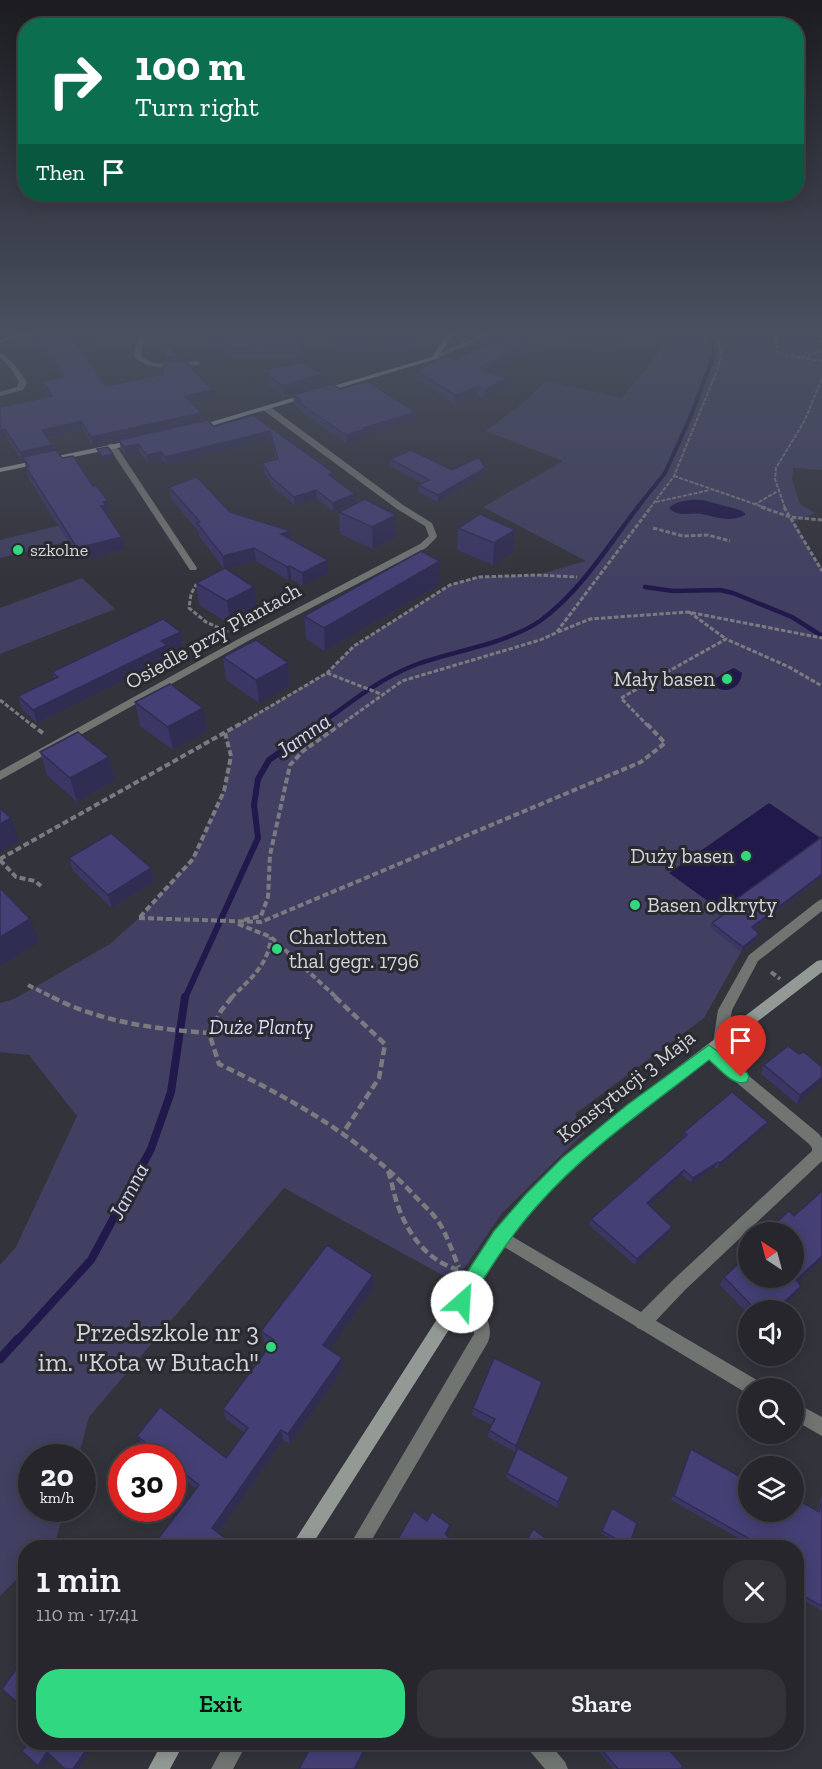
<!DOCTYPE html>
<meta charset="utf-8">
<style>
:root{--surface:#26262c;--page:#323238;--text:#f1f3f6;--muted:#a4a5a9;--line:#424348;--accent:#31d882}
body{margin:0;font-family:"Zilla Slab",serif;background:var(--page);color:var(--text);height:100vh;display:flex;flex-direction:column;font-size:22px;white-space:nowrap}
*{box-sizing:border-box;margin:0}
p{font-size:20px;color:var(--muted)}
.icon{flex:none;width:33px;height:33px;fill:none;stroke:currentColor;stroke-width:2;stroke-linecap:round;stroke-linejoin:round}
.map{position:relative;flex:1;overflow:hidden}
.panel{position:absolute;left:18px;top:1540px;width:786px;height:210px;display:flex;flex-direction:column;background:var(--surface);border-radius:24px;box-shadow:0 3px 15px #0003,0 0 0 2px var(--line)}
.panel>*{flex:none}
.banner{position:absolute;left:18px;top:18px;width:786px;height:183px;border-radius:24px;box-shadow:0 3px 15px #0003,0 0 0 2px var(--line);background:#0b6e4f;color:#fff;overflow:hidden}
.needle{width:39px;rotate:324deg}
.controls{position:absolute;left:738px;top:1222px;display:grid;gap:12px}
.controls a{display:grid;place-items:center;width:66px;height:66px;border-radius:50%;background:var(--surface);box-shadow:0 3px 15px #0003,0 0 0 2px var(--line);font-size:30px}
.speed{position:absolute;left:18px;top:1444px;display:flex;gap:12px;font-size:30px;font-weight:700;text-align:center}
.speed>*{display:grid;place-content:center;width:78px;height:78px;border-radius:50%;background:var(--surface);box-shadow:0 3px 15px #0003,0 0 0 2px var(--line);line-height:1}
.speed small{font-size:15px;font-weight:400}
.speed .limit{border:9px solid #d22;background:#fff;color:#111}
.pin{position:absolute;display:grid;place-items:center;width:51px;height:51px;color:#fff;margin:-62px -26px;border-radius:50% 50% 50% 0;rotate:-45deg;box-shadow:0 0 6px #0007}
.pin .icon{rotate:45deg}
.me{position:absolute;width:66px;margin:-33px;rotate:26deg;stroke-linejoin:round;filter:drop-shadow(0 0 4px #0008)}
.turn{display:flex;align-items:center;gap:21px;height:126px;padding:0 18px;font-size:27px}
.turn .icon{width:78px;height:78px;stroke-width:2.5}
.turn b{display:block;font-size:42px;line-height:51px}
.then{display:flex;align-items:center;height:57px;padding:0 18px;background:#0003;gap:12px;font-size:22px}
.round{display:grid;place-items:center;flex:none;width:63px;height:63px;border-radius:24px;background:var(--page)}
.overview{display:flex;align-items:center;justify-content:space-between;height:102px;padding:0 18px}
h1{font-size:36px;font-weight:600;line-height:45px}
.primary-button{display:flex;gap:12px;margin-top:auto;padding:12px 18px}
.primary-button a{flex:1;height:69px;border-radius:24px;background:var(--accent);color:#111;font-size:24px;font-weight:600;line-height:69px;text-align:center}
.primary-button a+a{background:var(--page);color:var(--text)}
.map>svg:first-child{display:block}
.green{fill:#414062}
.water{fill:#21194b}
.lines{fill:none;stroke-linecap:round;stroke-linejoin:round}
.stream-far4{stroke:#21194b;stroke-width:4}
.stream-far3{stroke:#21194b;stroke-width:4.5}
.stream-far2{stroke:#21194b;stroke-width:6}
.stream-far1{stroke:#21194b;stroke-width:8}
.stream{stroke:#21194b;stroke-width:9}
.path-far3{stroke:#7a7a80;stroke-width:2;stroke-dasharray:4 1.5;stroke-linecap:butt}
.path-far2{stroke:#7a7a80;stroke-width:3;stroke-dasharray:4.5 2;stroke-linecap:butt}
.path-far1{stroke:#7a7a80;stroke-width:4;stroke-dasharray:6 3;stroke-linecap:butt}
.path{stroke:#7a7a80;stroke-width:4.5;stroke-dasharray:8 4;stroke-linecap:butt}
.lane{fill:#717572;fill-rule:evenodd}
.street{fill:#717572;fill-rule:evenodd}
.secondary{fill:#939995;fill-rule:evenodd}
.wall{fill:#3a3765}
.shaded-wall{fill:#302d52}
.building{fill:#444075;stroke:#302d52;stroke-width:1.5}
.route{fill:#31d882;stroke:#208c54;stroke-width:1.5}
.poi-dot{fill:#31d882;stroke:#292930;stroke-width:2}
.labels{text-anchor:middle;stroke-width:6;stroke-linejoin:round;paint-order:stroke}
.far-poi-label{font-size:18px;fill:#d3d3d8;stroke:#292930;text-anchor:start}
.street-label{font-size:21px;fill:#d3d3d8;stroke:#292930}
.poi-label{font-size:21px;fill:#d3d3d8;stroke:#292930;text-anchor:end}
.park-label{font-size:21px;font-style:italic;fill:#d9d9fc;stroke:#292930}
.water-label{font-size:22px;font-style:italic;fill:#d2d2f5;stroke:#292930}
.near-poi-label{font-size:26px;fill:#d3d3d8;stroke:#292930;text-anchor:end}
</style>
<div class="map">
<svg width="822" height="1769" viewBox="0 0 822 1769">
<rect width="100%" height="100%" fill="#33333b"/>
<g class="green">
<polygon points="663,334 822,334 822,470 793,468 792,479 800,504 815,513 794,522 817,564 822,566 822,877 749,932 758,938 741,952 704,1018 575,1114 584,1133 502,1213 455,1282 284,1188 89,1417 78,1458 32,1458 32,1509 64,1509 56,1540 48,1548 26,1548 25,1571 0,1596 0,1265 16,1247 77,1116 29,1055 0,1052 0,1003 14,999 110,944 139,918 193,859 224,791 231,756 225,733 327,673 354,646 450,585 479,577 537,575 586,561 483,507 563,461 486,431 523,403 546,381 622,398 657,355"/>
<polygon points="61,525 70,541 0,558 0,540"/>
<polygon points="82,578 115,609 0,654 0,608"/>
</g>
<g class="water">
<path d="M703,500L740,510L745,513V515C731,523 716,517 702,514C690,512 678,518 669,508C677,500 692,499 703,500Z"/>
<path d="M734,668L742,673C741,688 726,695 714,686L712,681C713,680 732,668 734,668Z"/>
<polygon points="769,803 822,839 723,912 669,873"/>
</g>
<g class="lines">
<polyline class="stream-far4" points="637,508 665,473 690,418 714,355 708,334"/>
<g class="stream-far3">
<polyline points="645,587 673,591 720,590 733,593 792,617 822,636"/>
<path d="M318,726C348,704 379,679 415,665C453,651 506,644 540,621C580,592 608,546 638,507"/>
</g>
<polyline class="stream-far2" points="185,998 258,838 254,805 258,779 269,760 320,724"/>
<polyline class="stream-far1" points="17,1341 91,1260 151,1149 171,1092 185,997"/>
<polyline class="stream" points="0,1359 18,1339"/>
<g class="path-far3">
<polyline points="775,334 778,354 822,361"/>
<polyline points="820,334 822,343"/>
<polyline points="797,357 822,352"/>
<polyline points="674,476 766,508"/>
<polyline points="656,502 710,490"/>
<polyline points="754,505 778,491"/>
<polyline points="650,508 674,476 718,368 722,355 715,334"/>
<polyline points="785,508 775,479 776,468 805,420 822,378"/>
</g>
<g class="path-far2">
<polyline points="761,507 790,517 822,520"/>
<polyline points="784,507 822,571"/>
<polyline points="653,528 683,536 708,535 730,541"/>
<polyline points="197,583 191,594 189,608 206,622 228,632"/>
<polyline points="689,612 726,639"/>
<polyline points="558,632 590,619 688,612 822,638"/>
<polyline points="327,673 381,694"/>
<polyline points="0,700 33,726"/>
<polyline points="237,726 327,673 354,646 450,585 479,577 537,575 577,577"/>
<polyline points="339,726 402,681 540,640 556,633 651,507"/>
<polyline points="648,726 621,698 726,639 789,667 822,686"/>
</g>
<g class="path-far1">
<polyline points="31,724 44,734"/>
<polyline points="0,859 240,724"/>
<polyline points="0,860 16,877 35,881 41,886"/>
<polyline points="140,917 193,859 224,791 231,756 225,733"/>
<polyline points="139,918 261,922 641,762 665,743 647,724"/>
<polyline points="244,920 261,916 268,897 270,855 290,765 303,751 341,724"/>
<polyline points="238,924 271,937 337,998"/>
<polyline points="771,972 780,979"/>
<polyline points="28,985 54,998"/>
<path d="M231,998C250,979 268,966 271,937"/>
</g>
<g class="path">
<path d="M52,997C100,1022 155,1029 209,1033"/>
<path d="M232,997L221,1011L209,1033L219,1064C290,1098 358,1136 413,1194C421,1203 431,1211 438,1221C447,1234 452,1252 459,1267"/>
<polyline points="335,997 385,1044 379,1078 343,1133"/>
<path d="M388,1171C392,1181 393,1192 397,1203C407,1233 426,1260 458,1270"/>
</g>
<g class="lane">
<path d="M156,334L144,337L141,356C154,369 180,362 197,361L200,363L197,365C176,366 149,373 134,356L138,336Z"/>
<polygon points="822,899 822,911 758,961 732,1010 727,1043 725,1047 720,1049 715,1047 713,1043 718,1010 749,955 818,901"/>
<polygon points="709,1045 714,1047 819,1134 822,1138 822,1161 685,1290 649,1328 643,1330 637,1328 635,1322 637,1316 673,1280 812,1151 812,1148 809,1144 704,1055 702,1051 704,1047"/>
</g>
<g class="street">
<polygon points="14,334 51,334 16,338 0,343 0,339"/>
<polygon points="481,334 490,334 436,359 431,358"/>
<polygon points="0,352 13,363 27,382 23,390 0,396 0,392 17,387 19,382 8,365 0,358"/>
<polygon points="263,406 269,406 403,505 432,523 437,536 436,538 426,548 248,641 0,780 0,771 242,637 420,544 429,536 425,526 397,509 263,410"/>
<polygon points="109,444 115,444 197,568 196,570 190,570 108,446"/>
<polygon points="501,1230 762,1383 764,1389 748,1389 748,1394 496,1242 493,1237 496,1232"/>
<path d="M459,1292C477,1300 496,1321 488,1342L367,1548H348L474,1334L473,1325L453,1306L451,1300L453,1294Z"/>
<polygon points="794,1402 822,1417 822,1436 794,1420"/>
<polygon points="225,1743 247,1743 233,1769 211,1769"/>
<polygon points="526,1743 549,1743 565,1762 568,1769 545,1769 529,1750"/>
</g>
<g class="secondary">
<polygon points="447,334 454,334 436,359 201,429 194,427 432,357"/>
<polygon points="134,440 137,440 137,444 0,472 0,468"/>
<polygon points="822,960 822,972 637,1114 572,1169 537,1205 506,1242 478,1284 310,1548 290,1548 466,1274 496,1232 527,1195 562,1159 627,1106 817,961"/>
<polygon points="162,1743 184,1743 170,1769 148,1769"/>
</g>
</g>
<g class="wall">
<polygon points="35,334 106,386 163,374 166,361 166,358 178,357 179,360 213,398 192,403 201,413 202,421 93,446 83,430 47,438 53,450 62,458 110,513 107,514 108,516 125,549 80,561 29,479 24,460 22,461 7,437 0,439 0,407 49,397 44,389 42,381 61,377 37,342"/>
<polygon points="104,334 100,348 81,349 79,341"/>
<polygon points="197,334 299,334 299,357 233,359"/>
<polygon points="333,334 411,334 412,347 333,350"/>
<polygon points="546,334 616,334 616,339 615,347 590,346 590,344 546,341"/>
<polygon points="538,337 538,346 489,371 507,378 507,387 485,399 478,396 455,404 417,380 417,371"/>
<polygon points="265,370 322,374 322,386 285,397 267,385"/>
<polygon points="340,389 416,421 366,436 366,438 347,444 299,410 299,407 294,404 293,395"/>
<polygon points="253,415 334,473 335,480 356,503 333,511 317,499 295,506 272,486 264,472 263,463 276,459 271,439 167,465 163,460 149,464 140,453 126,456 121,449 119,440 214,427"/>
<polygon points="390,459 452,470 485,468 484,474 438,502 418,492 418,485 422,483 390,466"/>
<polygon points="169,487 230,512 292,540 328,573 303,586 291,579 288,580 256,561 226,568 254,587 257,610 230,624 199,605 196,583 224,569 199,536 199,532 171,499"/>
<polygon points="339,512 396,515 396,537 373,549 340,534"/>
<polygon points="458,528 515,530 513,552 493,565 457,550"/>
<polygon points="440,584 325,651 306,639 304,616"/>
<polygon points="181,632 183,645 168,652 169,658 37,723 22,709 18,696 54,679 52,672"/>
<polygon points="223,657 288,663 290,686 259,703 226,680"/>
<polygon points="135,702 207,731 173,750 140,726"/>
<polygon points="40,752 109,757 115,780 77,802 47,775"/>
<polygon points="69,858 151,868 155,881 112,908 73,871"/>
<polygon points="822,877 754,929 758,938 741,952 710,927 712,923 719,917 718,917 720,912"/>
<polygon points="799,1054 822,1067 797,1104 761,1074 764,1065"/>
<polygon points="768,1122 765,1127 717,1169 715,1167 691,1183 682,1175 649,1205 670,1232 635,1265 589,1225 591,1219 683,1138 684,1132"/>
<polygon points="822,1191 822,1260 797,1282 797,1293 778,1311 748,1311 748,1314 720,1285 724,1277"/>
<polygon points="373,1275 374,1287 329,1349 342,1358 343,1369 290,1444 283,1440 218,1533 229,1547 228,1548 151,1548 196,1489 172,1470 172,1458 157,1458 142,1446 137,1436 226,1458 245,1433 226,1419 223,1409 269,1346 264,1342 261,1331"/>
<polygon points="542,1382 541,1388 515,1452 488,1437 489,1430 492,1425 472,1415 473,1408"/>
<polygon points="691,1449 748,1512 817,1511 822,1495 822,1611 796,1596 796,1548 754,1548 754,1547 671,1500"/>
<polygon points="507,1473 567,1483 557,1508 506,1478"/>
<polygon points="612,1508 637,1523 628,1548 626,1548 601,1533"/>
<polygon points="592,1743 663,1743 681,1769 613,1769"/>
</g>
<g class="shaded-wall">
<polygon points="100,334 104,334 100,348 99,341"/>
<polygon points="538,337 538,346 478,377 479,368"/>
<polygon points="322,374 322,386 285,397 284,386"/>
<polygon points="507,378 507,387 485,399 485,390"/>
<polygon points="478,387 478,396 455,404 455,395"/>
<polygon points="212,390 213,398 186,404 185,396"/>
<polygon points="416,412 416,421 366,436 366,438 347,444 346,435 364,428"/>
<polygon points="201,413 202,421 93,446 91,437"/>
<polygon points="81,421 83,430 44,438 42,430"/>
<polygon points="5,429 7,437 0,439 0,430"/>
<polygon points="270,431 271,439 167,465 165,457"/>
<polygon points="138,444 140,453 126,456 124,447"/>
<polygon points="52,445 54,454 23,457 24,460 22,461 20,452"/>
<polygon points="161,452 163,460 149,464 147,455"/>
<polygon points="113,454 114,459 103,461 102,457"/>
<polygon points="485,468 484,474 438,502 438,495"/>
<polygon points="334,473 335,482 329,475"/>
<polygon points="316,490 317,499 295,506 294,497"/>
<polygon points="355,494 356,503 333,511 333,503"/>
<polygon points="108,501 110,513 107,514 108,517 101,506 103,502"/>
<polygon points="396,515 396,537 373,549 372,527"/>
<polygon points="515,530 513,552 493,565 494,543"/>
<polygon points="291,531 292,543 281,534"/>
<polygon points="122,537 125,549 80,561 77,548"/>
<polygon points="254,548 256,561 224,569 223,556"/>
<polygon points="328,560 328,573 303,586 302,573"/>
<polygon points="440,561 440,584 325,651 324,628"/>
<polygon points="290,566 291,579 288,580 287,567"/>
<polygon points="254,587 257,610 230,624 227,601"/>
<polygon points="181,632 183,645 168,652 169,658 37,723 33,710 161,641"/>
<polygon points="288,663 290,686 259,703 256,680"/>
<polygon points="203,708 207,731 173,750 168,727"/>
<polygon points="109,757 115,780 77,802 70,778"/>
<polygon points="11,818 19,841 0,852 0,824"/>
<polygon points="151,868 155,881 112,908 108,895"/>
<polygon points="822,874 822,877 750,931 752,927"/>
<polygon points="30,919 39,942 0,966 0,937"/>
<polygon points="759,934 758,938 741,952 743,947"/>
<polygon points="822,1077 822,1082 797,1104 800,1095"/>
<polygon points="768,1122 765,1127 717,1169 720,1163"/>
<polygon points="718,1162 715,1167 691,1183 693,1178"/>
<polygon points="684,1170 682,1175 645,1209 647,1203"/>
<polygon points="672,1227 670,1232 635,1265 637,1259"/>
<polygon points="822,1256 822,1260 791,1288 796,1280"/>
<polygon points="373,1275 374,1287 325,1356 323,1345"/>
<polygon points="801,1286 797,1293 778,1311 775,1311"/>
<polygon points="342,1358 343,1369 290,1444 288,1434"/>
<polygon points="542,1382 541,1388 515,1452 516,1446"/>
<polygon points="281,1430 283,1440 216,1536 212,1528"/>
<polygon points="450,1525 450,1530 444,1539 445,1534"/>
<polygon points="225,1538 229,1547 228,1548 218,1548"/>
<polygon points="91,1743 96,1743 78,1769 73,1769"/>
<polygon points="368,1743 370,1743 356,1769 354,1769"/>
<polygon points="47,1752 51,1754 42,1768 38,1766"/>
</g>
<g class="building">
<polygon points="35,334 69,334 106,386 163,374 164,361 185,360 212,390 185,396 201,413 91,437 81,421 42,430 52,445 20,452 5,429 0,430 0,407 52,396 42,381 64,377"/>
<polygon points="81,334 100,334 99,341 79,341"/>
<polygon points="212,334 298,334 298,346 232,348"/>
<polygon points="333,334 411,334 412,335 333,338"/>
<polygon points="507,334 531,334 538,337 479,368 507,378 485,390 478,387 455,395 417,371 445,356 455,360"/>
<polygon points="576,334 616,334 616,339 591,338 591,335"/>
<polygon points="167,345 178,357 166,358"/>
<polygon points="302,362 322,374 284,386 266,374 269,373 265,370"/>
<polygon points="367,381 416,412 364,428 366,429 346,435 298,402 301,401 293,395 332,384 340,389"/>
<polygon points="253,415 334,473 329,475 355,494 333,503 316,490 294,497 271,477 263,463 278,459 270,431 165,457 161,452 147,455 138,444 124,447 119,440 208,420 214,427"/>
<polygon points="108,447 113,454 102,457 97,449"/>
<polygon points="56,450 62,458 73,456 93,486 96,485 108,501 103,502 106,505 101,506 122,537 77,548 26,467 29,466 23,457"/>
<polygon points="411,450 452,470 479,457 485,468 438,495 418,485 429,480 390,459"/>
<polygon points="197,477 230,512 291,531 281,534 328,560 302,573 290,566 287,567 254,548 223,556 197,523 200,522 169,487"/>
<polygon points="365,499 396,515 372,527 339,512"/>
<polygon points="480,514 515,530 494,543 458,528"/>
<polygon points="421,551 440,561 324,628 304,616"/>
<polygon points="225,568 254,587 227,601 196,583"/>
<polygon points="163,619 181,632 161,641 167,645 33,710 18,696 58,677 52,672"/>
<polygon points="256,640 288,663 256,680 223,657"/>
<polygon points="170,684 203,708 168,727 135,702"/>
<polygon points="78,732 109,757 70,778 40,752"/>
<polygon points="0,808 11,818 0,824"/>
<polygon points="111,833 151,868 108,895 69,858"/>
<polygon points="822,837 822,874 752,927 759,934 743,947 712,923 723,915 720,912 724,908"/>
<polygon points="0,888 30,919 0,937"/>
<polygon points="788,1046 799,1054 804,1052 822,1067 822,1077 800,1095 764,1065"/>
<polygon points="732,1092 768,1122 720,1163 718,1162 693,1178 684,1170 647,1203 672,1227 637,1259 591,1219 687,1135 684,1132"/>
<polygon points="822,1191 822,1256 796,1280 801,1286 775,1311 757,1311 724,1277 748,1255 748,1278 794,1278 794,1233 764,1233 789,1211 794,1216"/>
<polygon points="327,1245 373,1275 323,1345 342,1358 288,1434 281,1430 212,1528 225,1538 218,1548 151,1548 199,1485 172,1464 172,1458 165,1458 137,1436 160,1407 226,1458 248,1428 223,1409 274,1340 261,1331"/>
<polygon points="494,1358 542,1382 516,1446 489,1430 495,1419 473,1408"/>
<polygon points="518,1448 569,1477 558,1502 507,1473"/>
<polygon points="691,1449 748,1481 748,1512 794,1512 794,1498 819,1512 822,1502 822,1606 796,1592 796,1548 755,1548 757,1543 674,1496"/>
<polygon points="612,1508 637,1523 629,1546 602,1531"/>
<polygon points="414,1511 427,1521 432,1512 450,1525 445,1534 453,1540 449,1548 393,1548"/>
<polygon points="533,1529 559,1548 523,1548"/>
<polygon points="26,1655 26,1710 2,1689"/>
<polygon points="26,1722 26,1730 22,1727"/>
<polygon points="28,1743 91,1743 73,1769 65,1769 47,1752 38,1766 22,1751"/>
<polygon points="313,1743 368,1743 354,1769 299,1769"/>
<polygon points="596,1743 663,1743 683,1766 681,1769 618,1769"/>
</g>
<linearGradient id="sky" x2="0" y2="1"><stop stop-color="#1c1c20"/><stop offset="0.57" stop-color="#4a5060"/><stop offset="1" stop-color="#4a5060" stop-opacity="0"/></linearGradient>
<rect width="822" height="582" fill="url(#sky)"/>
<path class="route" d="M709,1045L747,1073L749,1077L747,1082C733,1087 719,1068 709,1060C650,1106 586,1150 537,1206C511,1235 491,1267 470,1300L468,1308L462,1311L453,1306L450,1300L453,1294L494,1231L526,1194L562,1158L627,1105Z"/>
<g class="poi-dot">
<circle cx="18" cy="550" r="6"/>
<circle cx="727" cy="679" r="6"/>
<circle cx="746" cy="856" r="6"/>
<circle cx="635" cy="905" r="6"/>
<circle cx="277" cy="949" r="6"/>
<circle cx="271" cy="1347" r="6"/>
</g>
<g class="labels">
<g class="far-poi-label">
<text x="30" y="556">szkolne</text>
</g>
<g class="street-label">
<text transform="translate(213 636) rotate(-29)" y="7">Osiedle przy Plantach</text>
<text transform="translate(626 1086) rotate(-38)" y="7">Konstytucji 3 Maja</text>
</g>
<g class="poi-label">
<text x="715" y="686">Mały basen</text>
<text x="734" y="863">Duży basen</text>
<text x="647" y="912" text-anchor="start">Basen odkryty</text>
<text x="289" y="944" text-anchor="start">Charlotten<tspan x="289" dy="24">thal gegr. 1796</tspan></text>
</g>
<g class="park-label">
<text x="261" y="1034">Duże Planty</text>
</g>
<g class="water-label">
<text transform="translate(303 735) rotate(-35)" y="8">Jamna</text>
<text transform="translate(128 1191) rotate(-62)" y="8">Jamna</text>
</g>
<g class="near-poi-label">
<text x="259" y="1341">Przedszkole nr 3<tspan x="259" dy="30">im. "Kota w Butach"</tspan></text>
</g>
</g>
</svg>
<div class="controls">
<a><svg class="needle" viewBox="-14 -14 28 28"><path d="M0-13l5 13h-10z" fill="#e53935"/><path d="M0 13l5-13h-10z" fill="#a4a5a9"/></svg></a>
<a><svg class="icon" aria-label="sound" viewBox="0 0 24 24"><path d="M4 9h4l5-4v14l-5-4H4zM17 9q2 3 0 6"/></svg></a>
<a><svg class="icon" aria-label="search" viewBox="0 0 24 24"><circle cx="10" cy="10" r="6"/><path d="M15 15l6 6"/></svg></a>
<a><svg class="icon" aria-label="layers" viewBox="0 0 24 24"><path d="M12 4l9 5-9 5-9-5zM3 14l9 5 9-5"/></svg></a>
</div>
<div class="speed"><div>20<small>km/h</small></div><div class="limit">30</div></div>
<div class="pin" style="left:741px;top:1077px;background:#d93025"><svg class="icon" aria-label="arrive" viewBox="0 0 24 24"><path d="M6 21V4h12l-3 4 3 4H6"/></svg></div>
<svg class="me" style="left:462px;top:1302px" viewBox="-20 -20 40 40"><circle r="19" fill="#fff"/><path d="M0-13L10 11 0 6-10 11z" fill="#31d882"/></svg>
<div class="banner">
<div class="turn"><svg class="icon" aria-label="right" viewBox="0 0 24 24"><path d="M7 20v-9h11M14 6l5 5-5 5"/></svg><div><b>100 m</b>Turn right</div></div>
<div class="then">Then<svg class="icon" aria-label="arrive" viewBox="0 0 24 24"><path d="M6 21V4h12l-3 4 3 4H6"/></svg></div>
</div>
<section class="panel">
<div class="overview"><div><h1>1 min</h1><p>110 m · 17:41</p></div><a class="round"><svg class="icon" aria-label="close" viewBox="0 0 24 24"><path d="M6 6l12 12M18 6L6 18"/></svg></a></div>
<div class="primary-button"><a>Exit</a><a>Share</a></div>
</section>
</div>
